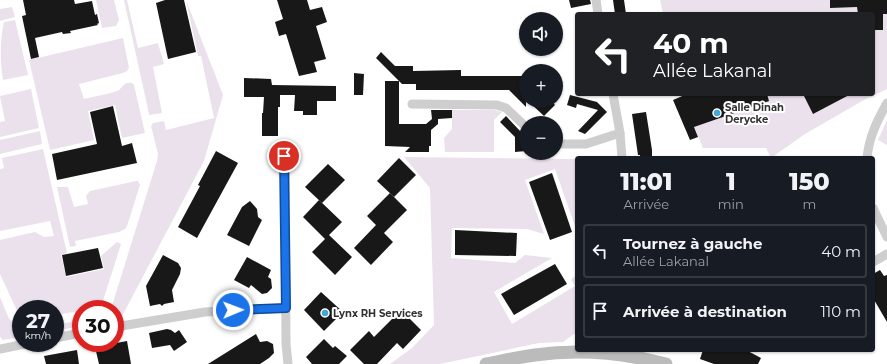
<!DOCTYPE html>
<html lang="fr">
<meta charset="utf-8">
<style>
:root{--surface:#171b24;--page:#20242c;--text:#f1f3f6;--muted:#9ea1a6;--line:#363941}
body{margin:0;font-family:Montserrat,sans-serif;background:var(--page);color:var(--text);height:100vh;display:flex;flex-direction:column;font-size:15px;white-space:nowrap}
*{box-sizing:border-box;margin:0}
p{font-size:13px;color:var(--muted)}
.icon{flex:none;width:22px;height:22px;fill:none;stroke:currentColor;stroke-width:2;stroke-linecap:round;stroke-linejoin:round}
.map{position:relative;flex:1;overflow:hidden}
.sheet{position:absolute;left:575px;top:156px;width:300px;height:196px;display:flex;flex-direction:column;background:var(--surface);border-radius:4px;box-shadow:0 1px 3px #0004}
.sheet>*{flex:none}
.guide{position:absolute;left:575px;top:12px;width:300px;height:84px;border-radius:4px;box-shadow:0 1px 3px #0004;background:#202124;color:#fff;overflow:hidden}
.fabs{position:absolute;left:519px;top:12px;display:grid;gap:8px}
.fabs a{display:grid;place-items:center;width:44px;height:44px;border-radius:50%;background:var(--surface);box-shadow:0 1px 3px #0004;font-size:20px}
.speed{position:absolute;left:12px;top:300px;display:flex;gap:8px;font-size:20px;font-weight:700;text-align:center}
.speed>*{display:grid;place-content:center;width:52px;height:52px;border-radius:50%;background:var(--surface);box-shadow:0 1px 3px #0004;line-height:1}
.speed small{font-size:10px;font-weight:400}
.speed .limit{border:6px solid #d22;background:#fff;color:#111}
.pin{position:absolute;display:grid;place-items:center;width:34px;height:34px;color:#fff;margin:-17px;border:2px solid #fff;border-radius:50%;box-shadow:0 1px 4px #0007}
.me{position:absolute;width:44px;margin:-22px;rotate:89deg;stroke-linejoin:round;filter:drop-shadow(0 0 3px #0008)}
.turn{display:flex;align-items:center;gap:14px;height:84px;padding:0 12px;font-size:18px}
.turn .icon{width:52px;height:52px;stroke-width:2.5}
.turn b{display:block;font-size:28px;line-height:34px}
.eta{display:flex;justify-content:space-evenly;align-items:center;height:68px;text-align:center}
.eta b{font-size:24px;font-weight:800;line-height:28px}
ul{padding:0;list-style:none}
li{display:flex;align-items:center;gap:12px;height:54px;margin:0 8px 6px;padding:0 4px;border:2px solid var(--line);border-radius:4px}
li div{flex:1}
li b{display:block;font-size:15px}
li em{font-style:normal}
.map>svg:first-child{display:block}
.green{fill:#ebe1ec}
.building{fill:#181818}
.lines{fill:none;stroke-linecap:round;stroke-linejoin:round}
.minor{stroke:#cecece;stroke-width:9}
.secondary{stroke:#bbb;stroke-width:13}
.route-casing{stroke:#114b97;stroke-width:10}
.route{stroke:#1a73e8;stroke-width:7}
.poi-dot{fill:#45a7d6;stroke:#fff;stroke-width:1.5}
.labels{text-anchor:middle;stroke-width:4;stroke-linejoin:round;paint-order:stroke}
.poi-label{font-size:10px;font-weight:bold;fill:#313131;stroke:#fff;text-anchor:start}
</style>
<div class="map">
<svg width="887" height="364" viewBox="0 0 887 364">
<rect width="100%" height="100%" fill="#fff"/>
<g class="green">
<polygon points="96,0 114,0 119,20 116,26 102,28"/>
<polygon points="124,0 127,0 138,48 158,43 164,64 153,67 162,113 150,115 149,114"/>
<polygon points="186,0 223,95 204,161 121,318 115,319 115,309 111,309 157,161 158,154 151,126 153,123 164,121 166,130 214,118 201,56 198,56"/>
<polygon points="660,0 887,0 887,89 864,100 805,134 771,158 766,148 703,148 681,94 873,94 873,14 663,14"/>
<polygon points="12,7 15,17 0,21 0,9"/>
<path d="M15,20L28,75L3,80C0,64 0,37 4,22Z"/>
<path d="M123,38L129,68L127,71L123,73L79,84L84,99C90,97 115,93 119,90C124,86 124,82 132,83L134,85L145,133L122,138L115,105L88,111L94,140L50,150L29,60Z"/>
<polygon points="31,89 39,128 0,137 0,122 5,121 0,96"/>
<polygon points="452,110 495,110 502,112 494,120 494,152 445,152 444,138 452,129"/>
<polygon points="887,120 887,145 878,140"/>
<polygon points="40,131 42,144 0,154 0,140"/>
<polygon points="43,149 67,253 61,255 66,277 104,269 101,256 117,242 121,244 102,304 99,307 81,309 81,311 55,315 55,309 21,309 21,316 19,315 0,274 0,240 35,232 44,237 54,236 50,221 0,231 0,169 4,168 2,158"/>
<polygon points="404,157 577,159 577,232 555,169 525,180 544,234 527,229 452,228 451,258 515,263 525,255 552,258 494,292 512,324 575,286 571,279 577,275 577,332 563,342 539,343 440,364 390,364 412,348 434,325 430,188"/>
<polygon points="136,181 138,181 140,185 127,226 125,229 119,232 75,241 76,246 70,247 57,187 68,187 74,207 88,204 86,196 90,191"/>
<path d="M0,297C5,308 9,325 21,329V337L3,340L0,337Z"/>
<polygon points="81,320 81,326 55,331 55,325"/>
</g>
<g class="building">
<polygon points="23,0 74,0 75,4 92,1 95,15 97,14 99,23 97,24 98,25 70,31 71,33 63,34 62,32 35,38 39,57 31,59 22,16 26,15"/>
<polygon points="165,0 184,0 196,52 168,59 156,3"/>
<polygon points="277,0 307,0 310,10 322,7 327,22 316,26 326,59 314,62 317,72 299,76 286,34 279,36 275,22 283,19"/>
<polygon points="569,0 590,0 591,4 571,8"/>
<polygon points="613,0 624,0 626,14 615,14"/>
<polygon points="830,0 887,0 887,14 883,14 883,30 873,30 873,14 858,14 857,7 830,8"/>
<polygon points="381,52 395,66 413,66 413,71 461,70 461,76 526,76 526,107 509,90 416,90 416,84 402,84 376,58"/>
<polygon points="354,73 364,74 363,95 354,95"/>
<polygon points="244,78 271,79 272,85 336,86 336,101 317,101 317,115 303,115 303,111 294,111 295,95 280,95 280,107 278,107 278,136 262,136 262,113 263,113 264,97 244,97"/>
<polygon points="385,81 399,81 399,124 426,124 432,119 431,110 452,110 452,118 438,119 438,124 431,130 431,146 429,146 429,152 405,152 410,147 385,146"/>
<polygon points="687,94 767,94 769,101 694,127 698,137 690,140 673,100"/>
<polygon points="803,94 851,94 813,114"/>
<polygon points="570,95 597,102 607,112 585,134 578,131 598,110 577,104 576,108 567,105"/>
<polygon points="528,101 551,101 555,105 544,116"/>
<polygon points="113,106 122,146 132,143 137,163 57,180 52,154 97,144 90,112"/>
<polygon points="646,112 652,150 652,158 640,158 640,155 638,155 632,114"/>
<polygon points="506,116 521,132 521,137 526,137 526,151 515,152 515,137 500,122"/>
<polygon points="216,151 238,163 197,238 178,227 200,186 198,185"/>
<polygon points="399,158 416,175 394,197 377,181"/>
<polygon points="328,164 345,180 322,203 305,187"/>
<polygon points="552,173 572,232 550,240 529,182"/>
<polygon points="390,193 407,210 384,233 393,242 371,265 354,248 376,225 367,216"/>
<polygon points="319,200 342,222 329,235 352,257 335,275 312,252 325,239 303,217"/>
<polygon points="250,201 257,209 258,217 262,220 249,246 227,235 242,207"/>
<polygon points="455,230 517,233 516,256 455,255"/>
<polygon points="98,248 103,268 66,276 62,255"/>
<polygon points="163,255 178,263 181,268 180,274 172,290 174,302 164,304 162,306 160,304 150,306 146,286"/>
<polygon points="247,257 271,270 268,277 271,279 272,288 267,293 262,294 251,285 249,288 234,280"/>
<polygon points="555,264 567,284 514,315 501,294"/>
<polygon points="880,270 884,276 887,275 887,322 873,298 873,274"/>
<polygon points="321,292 343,312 324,331 304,310"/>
<polygon points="401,310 421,330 403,349 397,343 377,364 364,364 350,350 369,331 374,337"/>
<polygon points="167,329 171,330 175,333 179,330 187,342 174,351 170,345 152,348 149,333"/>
<polygon points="256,334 260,342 267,341 273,344 274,353 269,358 260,364 208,364"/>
<polygon points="324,339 333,348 335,346 347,356 339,364 312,364 306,357"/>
<polygon points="127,341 131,364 99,364 95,347"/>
<polygon points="77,350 79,364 46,364 44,356"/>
<polygon points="703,350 746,350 761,358 758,364 714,364 700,359"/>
</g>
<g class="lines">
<g class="minor">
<polyline points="596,0 598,14"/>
<polyline points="613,94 620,133 622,158"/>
<polyline points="412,104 497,105 506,108 526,127"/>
<polyline points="556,144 586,144 620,133"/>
<polyline points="285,156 286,344 288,364"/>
<path d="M867,158C869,137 877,121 887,103"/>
<polyline points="873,208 887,237"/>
<polyline points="873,262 887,254"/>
<polyline points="115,327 205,312 286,308"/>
<polyline points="55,338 81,333"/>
<polyline points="0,349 30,343"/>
</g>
<path class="secondary" d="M486,364C502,361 519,357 535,355C578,349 624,353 666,364"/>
</g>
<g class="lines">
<defs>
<polyline id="route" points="233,310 286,308 284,156"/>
</defs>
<use href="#route" class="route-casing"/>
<use href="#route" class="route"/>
</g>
<g class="poi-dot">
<circle cx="717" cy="113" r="4"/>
<circle cx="325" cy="313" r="4"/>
</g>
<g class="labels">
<g class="poi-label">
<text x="725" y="111">Salle Dinah<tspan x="725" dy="12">Derycke</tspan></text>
<text x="333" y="317">Lynx RH Services</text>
</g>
</g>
</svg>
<div class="fabs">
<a><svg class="icon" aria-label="sound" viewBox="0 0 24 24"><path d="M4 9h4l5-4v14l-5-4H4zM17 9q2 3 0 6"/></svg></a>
<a>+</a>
<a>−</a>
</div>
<div class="speed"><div>27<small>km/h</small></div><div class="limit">30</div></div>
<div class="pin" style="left:284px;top:156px;background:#d93025"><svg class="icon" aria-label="arrive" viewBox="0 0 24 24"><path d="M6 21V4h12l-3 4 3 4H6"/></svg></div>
<svg class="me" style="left:233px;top:310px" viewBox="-20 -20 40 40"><circle r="17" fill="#1a73e8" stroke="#fff" stroke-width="3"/><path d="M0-11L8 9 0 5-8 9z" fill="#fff"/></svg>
<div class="guide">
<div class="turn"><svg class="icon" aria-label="left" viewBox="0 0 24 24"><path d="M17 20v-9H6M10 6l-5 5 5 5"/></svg><div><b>40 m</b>Allée Lakanal</div></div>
</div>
<section class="sheet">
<div class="eta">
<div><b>11:01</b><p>Arrivée</p></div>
<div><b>1</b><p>min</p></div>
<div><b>150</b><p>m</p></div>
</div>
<ul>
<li><svg class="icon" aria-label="left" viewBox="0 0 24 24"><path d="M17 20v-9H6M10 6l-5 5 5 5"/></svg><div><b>Tournez à gauche</b><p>Allée Lakanal</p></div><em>40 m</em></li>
<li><svg class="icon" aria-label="arrive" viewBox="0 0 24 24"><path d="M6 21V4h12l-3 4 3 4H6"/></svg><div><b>Arrivée à destination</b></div><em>110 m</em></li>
</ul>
</section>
</div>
